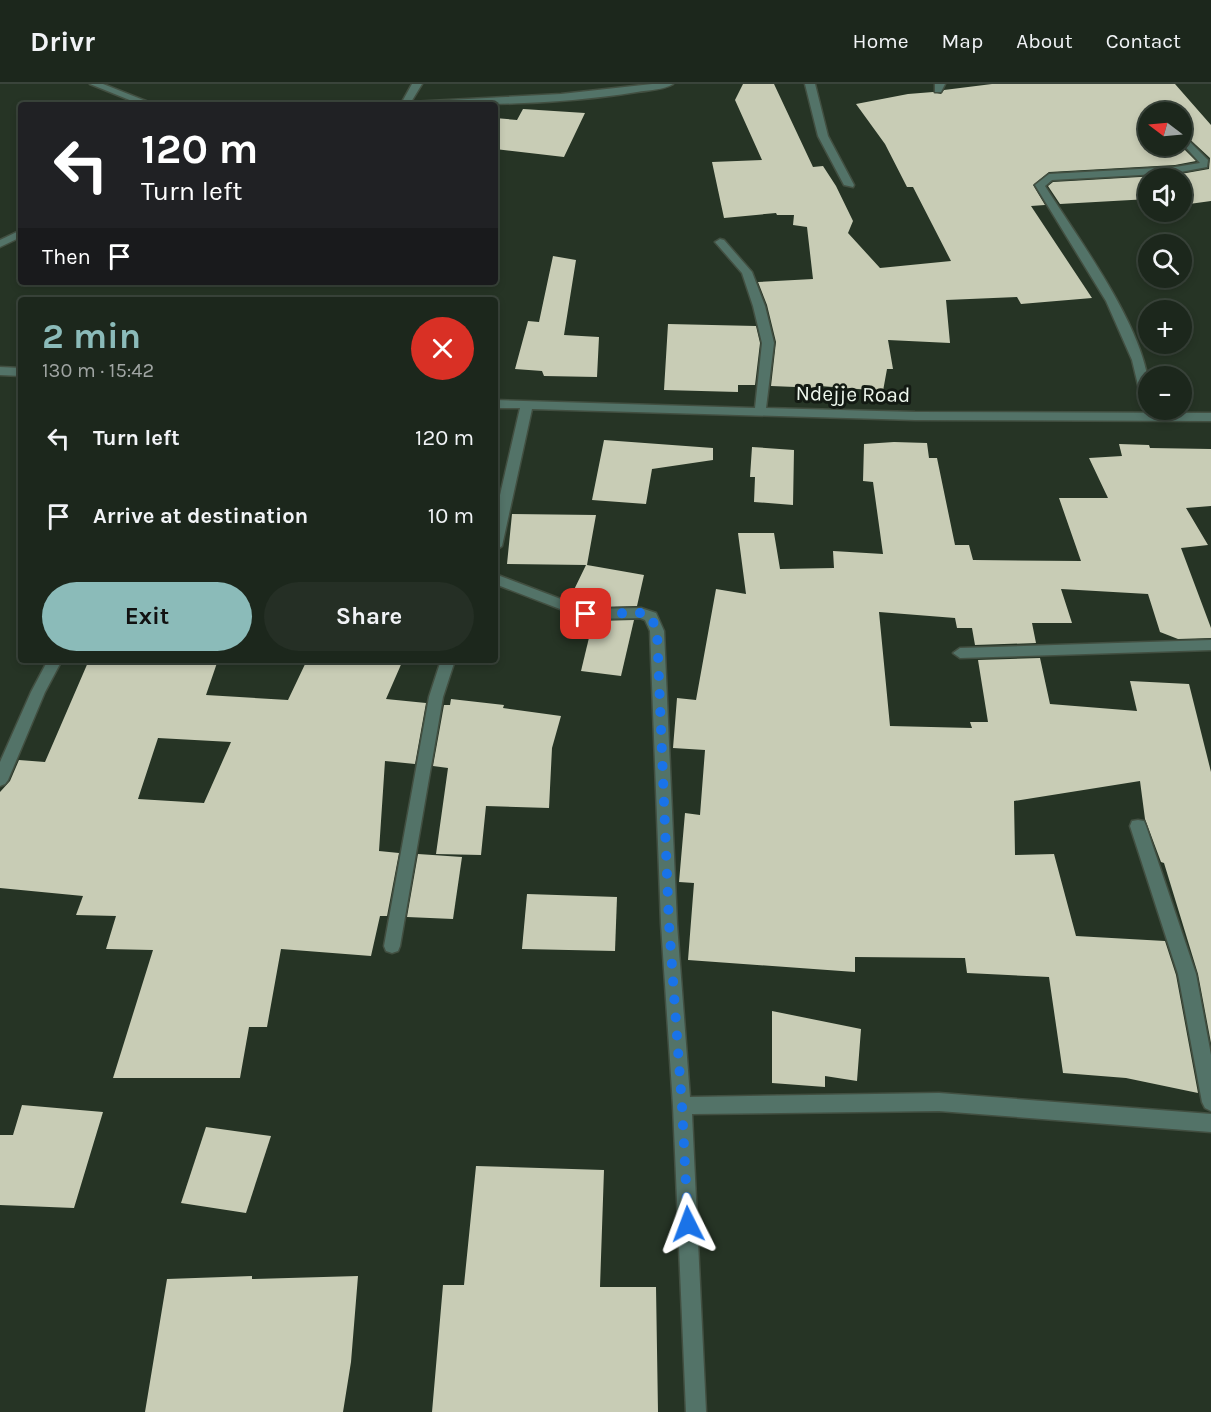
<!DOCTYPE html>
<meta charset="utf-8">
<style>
:root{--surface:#1c271c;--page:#252f25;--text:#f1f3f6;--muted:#a0a5a3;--line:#3a443b;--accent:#8bbbb9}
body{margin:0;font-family:Karla,sans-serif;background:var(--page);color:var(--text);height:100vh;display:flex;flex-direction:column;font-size:22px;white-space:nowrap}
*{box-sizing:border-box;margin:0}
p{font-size:20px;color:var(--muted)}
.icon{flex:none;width:33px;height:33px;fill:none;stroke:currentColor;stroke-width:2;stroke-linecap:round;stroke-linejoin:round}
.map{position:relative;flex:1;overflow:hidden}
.drawer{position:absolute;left:18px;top:213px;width:480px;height:366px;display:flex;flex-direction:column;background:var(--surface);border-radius:6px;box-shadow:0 3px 9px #0003,0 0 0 2px var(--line)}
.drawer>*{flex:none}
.guide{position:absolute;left:18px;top:18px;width:480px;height:183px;border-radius:6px;box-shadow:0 3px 9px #0003,0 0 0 2px var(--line);background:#202124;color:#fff;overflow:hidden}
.needle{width:39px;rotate:286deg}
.controls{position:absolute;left:1138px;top:18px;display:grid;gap:12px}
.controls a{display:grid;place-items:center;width:54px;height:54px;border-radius:50%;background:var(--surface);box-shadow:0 3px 9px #0003,0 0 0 2px var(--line);font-size:30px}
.pin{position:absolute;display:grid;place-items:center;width:51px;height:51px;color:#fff;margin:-26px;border-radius:12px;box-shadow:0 3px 9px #0006}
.me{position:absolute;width:66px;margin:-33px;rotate:357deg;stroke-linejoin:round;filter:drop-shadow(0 0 4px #0008)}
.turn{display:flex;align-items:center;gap:21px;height:126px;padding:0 24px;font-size:27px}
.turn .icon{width:78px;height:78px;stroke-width:2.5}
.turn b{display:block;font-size:42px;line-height:51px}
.then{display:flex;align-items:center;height:57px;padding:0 24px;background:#0003;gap:12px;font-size:22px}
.round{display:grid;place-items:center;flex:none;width:63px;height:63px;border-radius:32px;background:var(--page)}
.head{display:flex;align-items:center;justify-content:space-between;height:102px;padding:0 24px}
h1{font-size:36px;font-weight:700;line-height:45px;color:var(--accent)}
.button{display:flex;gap:12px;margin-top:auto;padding:12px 24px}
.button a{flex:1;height:69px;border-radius:36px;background:var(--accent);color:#111;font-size:24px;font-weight:700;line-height:69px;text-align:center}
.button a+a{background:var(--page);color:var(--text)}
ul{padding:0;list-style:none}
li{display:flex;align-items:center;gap:18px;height:78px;padding:0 24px}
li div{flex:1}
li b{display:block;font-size:22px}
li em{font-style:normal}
header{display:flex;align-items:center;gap:36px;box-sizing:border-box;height:84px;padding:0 30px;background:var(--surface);border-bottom:2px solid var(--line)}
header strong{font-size:28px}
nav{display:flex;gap:33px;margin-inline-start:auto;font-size:21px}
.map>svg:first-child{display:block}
.building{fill:#c8ccb5;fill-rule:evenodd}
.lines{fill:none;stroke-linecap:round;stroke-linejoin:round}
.minor-casing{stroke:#424f41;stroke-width:3}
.minor{fill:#537368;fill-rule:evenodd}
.route{stroke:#1a73e8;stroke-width:10;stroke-dasharray:0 18}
.labels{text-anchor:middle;stroke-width:6;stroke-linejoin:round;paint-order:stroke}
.street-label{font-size:21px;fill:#eef7ed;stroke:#131a13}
</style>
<header>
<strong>Drivr</strong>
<nav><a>Home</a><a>Map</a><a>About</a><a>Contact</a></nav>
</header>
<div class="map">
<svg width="1211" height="1328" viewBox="0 0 1211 1328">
<rect width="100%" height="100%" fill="#263425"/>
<g class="building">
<polygon points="743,0 774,0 813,83 823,82 836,102 853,137 848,149 880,184 951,177 913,103 907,103 885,60 856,20 908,10 933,8 941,10 944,6 992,0 1175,0 1211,41 1211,117 1182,121 1182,94 1149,94 1149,115 1060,120 1048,102 1053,98 1175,91 1209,85 1210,74 1182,48 1182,28 1149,28 1149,62 1181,62 1196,77 1175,81 1049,88 1033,101 1045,121 1031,122 1092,214 1021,220 1017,213 946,216 950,259 888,256 893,285 887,285 883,307 820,302 820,304 771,302 776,258 767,221 758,198 813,195 807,143 793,141 794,131 777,131 776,129 724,134 712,78 762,76 735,16"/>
<polygon points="523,25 585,29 564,73 495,65 495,34 517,36"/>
<polygon points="553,172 576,176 564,251 599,253 597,293 544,292 542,287 515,285 528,237 539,238"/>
<polygon points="668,240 756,242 760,259 755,301 738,301 738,308 664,306"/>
<polygon points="604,356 713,364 713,376 652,385 646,420 592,416"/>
<polygon points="894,358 927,359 929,374 937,374 955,461 969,461 973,476 1081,477 1059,414 1108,414 1089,374 1122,372 1119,360 1149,361 1150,364 1211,365 1211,422 1186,424 1208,461 1181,464 1211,544 1211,554 1178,555 1160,548 1148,510 1061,505 1072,539 1032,539 1036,559 975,561 972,544 957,544 955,534 879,528 890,642 972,644 970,638 988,638 978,576 1040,574 1050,620 1137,627 1130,597 1189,600 1211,688 1211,959 1198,890 1164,779 1161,778 1145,735 1140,697 1014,717 1015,771 1054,770 1076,852 1165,857 1176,891 1198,1009 1126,994 1063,989 1049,893 967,889 965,874 855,873 855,888 688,876 694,799 679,798 685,729 700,731 705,666 673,664 677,614 696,616 716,505 746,510 738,449 774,449 780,485 834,484 833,467 883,470 873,398 863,397 864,360"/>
<polygon points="752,363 794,366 793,421 754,418 755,393 750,393"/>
<polygon points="512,430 596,431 587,481 644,491 637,522 597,523 598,520 570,514 586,481 507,480"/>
<polygon points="634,536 621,592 581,587 593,537"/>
<path d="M89,576H218L206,611L288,616L307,576H403L386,615L426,619L415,680L385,677L379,767L399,769L387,832H380L371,872L281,865L267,943H249L240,994H113L153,866L106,865L116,832L76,831L83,812L0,804V708L10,697L19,676L45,678ZM158,654L231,658L204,719L138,715Z"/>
<polygon points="451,615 504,621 503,624 561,632 552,664 549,724 486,722 481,771 436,770 448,684 433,682 444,621 450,621"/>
<polygon points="418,770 462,773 453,835 407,833"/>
<polygon points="527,810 617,813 615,867 522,865"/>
<polygon points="772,927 861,945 857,997 825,992 825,1003 772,999"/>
<polygon points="22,1021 103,1028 74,1124 0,1121 0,1051 13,1051"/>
<polygon points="206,1043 271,1052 246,1129 181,1119"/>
<polygon points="476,1082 604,1086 600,1203 656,1203 658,1328 432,1328 443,1201 464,1201"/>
<polygon points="252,1192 252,1195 358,1192 351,1278 343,1328 145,1328 167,1195"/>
</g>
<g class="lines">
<defs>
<g id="minor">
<polygon points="90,0 103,0 156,21 142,21"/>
<path d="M412,0H422L411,18L561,10L652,0H673C664,6 648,6 637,8C558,21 475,21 394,21L402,18Z"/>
<polygon points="805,0 815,0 828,52 854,101 853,103 844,101 818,52"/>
<polygon points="935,0 945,0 941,8 935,8"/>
<path d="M1182,50L1208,76L1207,83L1175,89L1052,96L1045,102C1079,156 1137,233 1148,295C1150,304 1149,318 1149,326L1143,322L1132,276L1106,217L1035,101L1049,90L1175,83L1200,79L1182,59Z"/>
<polygon points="21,146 21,153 0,163 0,156"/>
<polygon points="720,155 724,156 752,188 765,222 774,259 766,324 915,328 1211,329 1211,337 915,336 532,325 502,462 495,467 495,433 520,324 495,324 495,316 755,324 762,259 753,222 742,189 715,158"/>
<polygon points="0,283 21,284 21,292 0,291"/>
<polygon points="495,490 587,525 641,524 656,529 664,547 677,840 690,1013 939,1009 1211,1030 1211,1048 939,1027 692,1030 706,1328 686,1328 673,1022 661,840 650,547 645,536 640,534 586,535 495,500"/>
<polygon points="1211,556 1211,566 960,574 953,569 960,564"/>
<polygon points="48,576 62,576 45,608 8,696 5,700 0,702 0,678 31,608"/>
<polygon points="441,576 455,576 443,613 400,862 398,867 392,869 386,867 384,862 429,613"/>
<polygon points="1138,736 1144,737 1146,742 1196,890 1211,971 1211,1027 1205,1024 1202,1018 1178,890 1130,742 1132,737"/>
</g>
</defs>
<use href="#minor" class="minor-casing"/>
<use href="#minor" class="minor"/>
</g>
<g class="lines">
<polyline class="route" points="586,530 641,529 651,533 657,547 669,840 682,1022 688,1140"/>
</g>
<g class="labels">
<g class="street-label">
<text transform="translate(853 310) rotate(1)" y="7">Ndejje Road</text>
</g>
</g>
</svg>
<div class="controls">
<a><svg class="needle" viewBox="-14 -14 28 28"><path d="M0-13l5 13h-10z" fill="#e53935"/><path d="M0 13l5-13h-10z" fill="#a0a5a3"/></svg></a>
<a><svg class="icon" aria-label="sound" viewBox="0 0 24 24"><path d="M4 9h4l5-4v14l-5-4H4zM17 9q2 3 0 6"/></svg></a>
<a><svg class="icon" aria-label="search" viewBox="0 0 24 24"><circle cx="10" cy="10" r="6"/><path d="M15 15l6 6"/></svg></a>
<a>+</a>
<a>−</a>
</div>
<div class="pin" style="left:586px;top:530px;background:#d93025"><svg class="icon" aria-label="arrive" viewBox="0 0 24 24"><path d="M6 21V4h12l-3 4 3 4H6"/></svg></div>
<svg class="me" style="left:688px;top:1140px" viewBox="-20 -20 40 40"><path d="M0-17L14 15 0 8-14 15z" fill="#1a73e8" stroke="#fff" stroke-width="4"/></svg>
<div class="guide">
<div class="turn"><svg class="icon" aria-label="left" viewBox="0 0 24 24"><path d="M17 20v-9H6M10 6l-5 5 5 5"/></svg><div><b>120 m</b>Turn left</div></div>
<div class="then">Then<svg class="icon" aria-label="arrive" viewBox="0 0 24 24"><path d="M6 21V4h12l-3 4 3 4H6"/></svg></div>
</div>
<section class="drawer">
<div class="head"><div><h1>2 min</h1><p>130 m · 15:42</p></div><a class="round" style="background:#d93025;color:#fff"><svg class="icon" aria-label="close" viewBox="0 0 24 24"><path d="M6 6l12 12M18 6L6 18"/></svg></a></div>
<ul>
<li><svg class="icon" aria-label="left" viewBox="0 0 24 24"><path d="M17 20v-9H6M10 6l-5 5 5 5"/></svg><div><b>Turn left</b></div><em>120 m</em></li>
<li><svg class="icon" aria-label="arrive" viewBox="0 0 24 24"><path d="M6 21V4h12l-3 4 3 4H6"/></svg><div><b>Arrive at destination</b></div><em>10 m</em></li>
</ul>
<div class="button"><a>Exit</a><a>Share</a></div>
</section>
</div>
